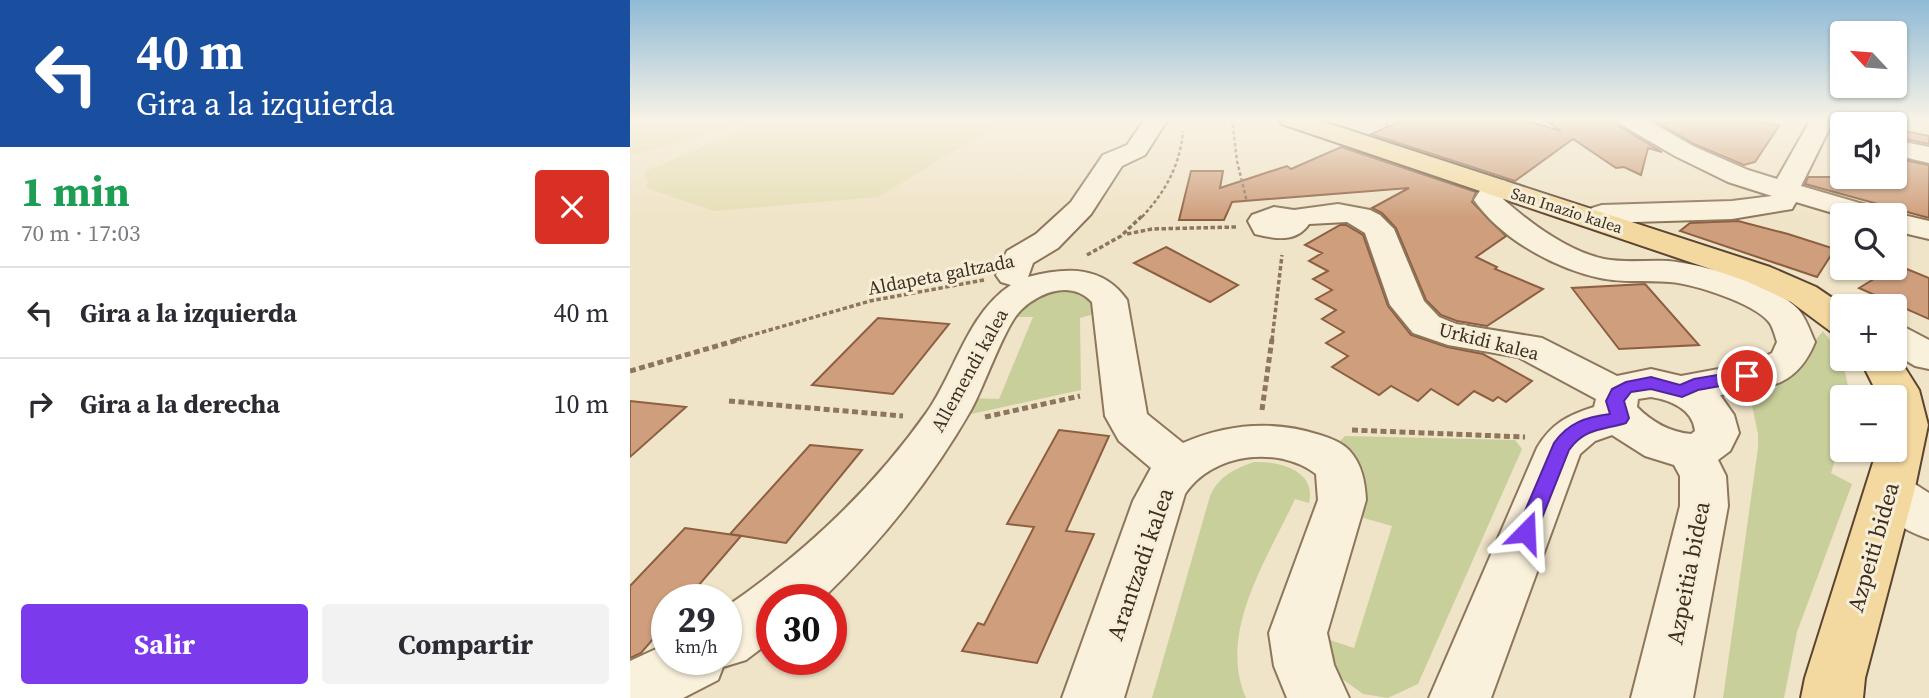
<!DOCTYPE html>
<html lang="es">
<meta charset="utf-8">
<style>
:root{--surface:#fff;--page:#f2f2f3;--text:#2b2b33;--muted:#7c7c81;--line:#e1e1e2;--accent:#7c3aed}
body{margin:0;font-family:"Source Serif 4",serif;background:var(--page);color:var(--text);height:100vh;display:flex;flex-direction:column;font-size:26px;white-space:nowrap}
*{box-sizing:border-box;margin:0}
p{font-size:23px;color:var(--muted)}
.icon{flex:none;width:38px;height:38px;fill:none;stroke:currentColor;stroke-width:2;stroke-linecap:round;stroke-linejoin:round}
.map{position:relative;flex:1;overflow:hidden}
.side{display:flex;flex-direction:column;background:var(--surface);width:630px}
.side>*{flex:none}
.hud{background:#1a4fa0;color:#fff;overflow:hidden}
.needle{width:46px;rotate:296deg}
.fabs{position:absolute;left:1200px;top:21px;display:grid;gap:14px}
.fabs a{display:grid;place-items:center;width:77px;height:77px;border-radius:7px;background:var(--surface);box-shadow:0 2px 5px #0004;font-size:35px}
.speed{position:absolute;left:21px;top:584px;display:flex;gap:14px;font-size:35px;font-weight:700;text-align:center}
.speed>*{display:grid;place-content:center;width:91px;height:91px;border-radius:50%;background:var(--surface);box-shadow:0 2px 5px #0004;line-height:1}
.speed small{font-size:18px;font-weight:400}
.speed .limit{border:10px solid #d22;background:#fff;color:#111}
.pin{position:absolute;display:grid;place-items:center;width:60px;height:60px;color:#fff;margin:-30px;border:4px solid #fff;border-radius:50%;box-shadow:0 2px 7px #0007}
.me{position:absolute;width:77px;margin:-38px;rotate:21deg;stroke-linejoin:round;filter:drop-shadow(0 0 5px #0008)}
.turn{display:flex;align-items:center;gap:24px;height:147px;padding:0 21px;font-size:32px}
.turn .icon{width:91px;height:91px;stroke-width:2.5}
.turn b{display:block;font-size:49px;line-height:60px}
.round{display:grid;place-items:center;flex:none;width:74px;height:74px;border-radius:7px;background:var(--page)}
.head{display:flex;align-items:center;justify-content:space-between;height:119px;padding:0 21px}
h1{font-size:42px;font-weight:700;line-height:52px;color:#1e9e55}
.primary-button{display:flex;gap:14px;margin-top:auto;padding:14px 21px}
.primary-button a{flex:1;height:80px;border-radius:7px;background:var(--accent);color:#fff;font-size:28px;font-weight:700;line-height:80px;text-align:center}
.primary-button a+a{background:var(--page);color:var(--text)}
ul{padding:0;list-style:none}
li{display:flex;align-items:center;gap:21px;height:91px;padding:0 21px;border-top:2px solid var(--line)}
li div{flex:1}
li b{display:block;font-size:26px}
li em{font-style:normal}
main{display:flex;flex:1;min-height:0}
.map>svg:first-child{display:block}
.farmland{fill:#e6deb5}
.green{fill:#c9cf9b}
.building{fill:#cf9f7d;stroke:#8d5f41;stroke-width:2}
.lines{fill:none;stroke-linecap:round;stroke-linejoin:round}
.minor-casing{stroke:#8d765c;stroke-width:4}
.major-casing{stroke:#5b4430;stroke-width:4}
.path-far2{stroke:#8d765c;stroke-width:2.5;stroke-dasharray:3.5 2.5;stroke-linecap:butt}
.path-far1{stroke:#8d765c;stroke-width:3.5;stroke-dasharray:4.5 2.5;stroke-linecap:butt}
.path{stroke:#8d765c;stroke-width:5;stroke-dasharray:6 3.5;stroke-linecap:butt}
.minor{fill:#faf1dc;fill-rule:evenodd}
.major{fill:#f3d9a0;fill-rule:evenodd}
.route{fill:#7c3aed;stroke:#51269a;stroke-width:2}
.labels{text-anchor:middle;stroke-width:6;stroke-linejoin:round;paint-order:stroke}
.far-street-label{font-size:16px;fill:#3d2e20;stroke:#f7eed8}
.street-label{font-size:19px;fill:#3d2e20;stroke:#f7eed8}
.near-street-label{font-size:23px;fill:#3d2e20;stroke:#f7eed8}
</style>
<main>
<section class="side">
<div class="hud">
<div class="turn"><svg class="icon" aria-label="left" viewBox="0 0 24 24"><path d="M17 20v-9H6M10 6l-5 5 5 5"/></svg><div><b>40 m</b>Gira a la izquierda</div></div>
</div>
<div class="head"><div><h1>1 min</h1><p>70 m · 17:03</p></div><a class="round" style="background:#d93025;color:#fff"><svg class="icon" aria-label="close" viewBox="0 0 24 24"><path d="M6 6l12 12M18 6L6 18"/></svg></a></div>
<ul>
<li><svg class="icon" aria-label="left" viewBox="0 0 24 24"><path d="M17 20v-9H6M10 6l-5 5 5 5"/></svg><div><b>Gira a la izquierda</b></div><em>40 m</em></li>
<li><svg class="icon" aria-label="right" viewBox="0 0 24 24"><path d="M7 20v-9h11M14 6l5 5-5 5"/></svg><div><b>Gira a la derecha</b></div><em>10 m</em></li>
</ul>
<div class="primary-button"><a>Salir</a><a>Compartir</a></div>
</section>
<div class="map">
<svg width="1299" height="698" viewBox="0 0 1299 698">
<rect width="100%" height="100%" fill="#f0e4c8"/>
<g class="farmland">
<polygon points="0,119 116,119 68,138 0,155"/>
<polygon points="138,119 369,119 354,133 248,197 85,211 16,188 18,181 14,172"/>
</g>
<g class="green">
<polygon points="437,289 459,295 471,312 450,318 451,390 332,416 342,398 369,399 403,317 379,317 409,293"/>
<polygon points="1193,331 1212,357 1220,396 1213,397 1213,435 1201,473 1222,484 1167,632 1154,698 1093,698 1128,448 1128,434 1121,401 1124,397 1146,388"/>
<path d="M715,436L885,440L892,449L788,684L758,698L733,694L707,675L694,638L724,648L762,526L730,517C741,487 734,462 709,442Z"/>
<path d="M624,462C650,461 687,471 679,503L665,499C638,558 587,632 616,698H522L580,496C589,476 604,469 624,462Z"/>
</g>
<g class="building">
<polygon points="775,119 890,119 931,131 914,119 985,119 989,126 1032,152 1018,148 1011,175 994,167 986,168 943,139 885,181 741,134"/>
<polygon points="1022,119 1117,119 1149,126 1125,162 1114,165 1064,144"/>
<polygon points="1265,129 1299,136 1299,144 1265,137"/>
<polygon points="711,147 846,192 842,202 876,236 846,257 867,267 865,269 913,289 857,326 827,321 811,315 796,300 766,228 752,213 742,208 779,188 602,202 594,220 549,220 561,171 593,171 590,188 657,166 661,169"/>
<polygon points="1265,158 1299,165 1299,218 1175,184 1178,177 1265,177"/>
<polygon points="1108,221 1158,234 1205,249 1187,277 1050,231 1060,223"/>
<polygon points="710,225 716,225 733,235 758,306 781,335 817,347 853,354 902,381 876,402 868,397 863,401 844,391 828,405 801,389 788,401 761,386 749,395 702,367 718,356 696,343 714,332 692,319 706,310 686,299 702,290 683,279 698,271 679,261 692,253 675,245"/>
<polygon points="536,247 608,285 580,302 504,263"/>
<polygon points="1267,265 1299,278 1299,319 1229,288"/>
<polygon points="1015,284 1069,345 989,349 942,288"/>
<polygon points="248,318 319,324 263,394 182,385"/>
<polygon points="0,401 56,407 0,457"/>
<polygon points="429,430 479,436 436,531 464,534 407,663 332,651 348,623 354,625 404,527 377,524"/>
<polygon points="180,445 232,450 156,543 100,534"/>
<polygon points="55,528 111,536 56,600 37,600 37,623 11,653 0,658 0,586"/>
</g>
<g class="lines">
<defs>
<g id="minor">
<path d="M515,119H538L515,155L492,166L461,214L428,248L403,263L398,277C435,267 473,265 497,300L517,414L553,443C597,424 644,420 690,435C700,438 711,442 719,450C732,464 735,482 736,500L697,633L704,665L719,698H657L644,666L639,633L688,500L686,474C648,445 582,453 555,494L494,698H432L503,501L521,468L489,441L475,416L462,302C441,280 410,292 391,310C375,325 354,387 341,410C301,480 251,542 193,598L190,600H142V640L116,660L93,667L88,680L53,698H0V661L37,644V660H96V607C173,554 242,490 297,412C326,370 338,313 381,285L371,282L366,275L377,251L406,234L441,202L473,155L497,145Z"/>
<polygon points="987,119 1016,119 1063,146 1118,170 1147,179 1181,119 1204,119 1171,186 1250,209 1255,215 1213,216 1166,202 1162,209 1102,219 972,223 962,220 957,214 962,208 972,205 1102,201 1142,196 1098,182 1045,156 990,124"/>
<polygon points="1265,140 1299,147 1299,163 1265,155"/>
<path d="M866,179L876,181L880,187L873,199C900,223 937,251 974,259C995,263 1017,260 1038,261C1072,264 1144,284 1168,309C1176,318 1180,331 1185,342C1166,389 1135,388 1090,395L1104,415L1109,433L1100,451L1088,460L1096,476L1098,506L1063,698H1001L1050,506V476L1044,465L1015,456L982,435L965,441L950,454L861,698H799L907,448C921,424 938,415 964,407L966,399L888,357L818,345L783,333L760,305L735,233L717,222L679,224C666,243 645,239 625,234L618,221L622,215L644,207L664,210L708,204L740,210L750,215L764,229L794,301L809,317L826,324L912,338L987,376L1021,369L1051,376L1121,363L1142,353L1147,342C1145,336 1143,327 1139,322C1124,303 1064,284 1040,282C1017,280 993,283 970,278C924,268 871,239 844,200L856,181ZM1021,397C1040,400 1063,409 1065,431L1061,434C1039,432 1022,422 1007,407L1008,399Z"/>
<polygon points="1265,213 1299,221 1299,239 1265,231 1265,215 1256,215"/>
<polygon points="1265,325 1278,329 1299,340 1299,369 1285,366 1265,354"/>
<path d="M1260,473L1277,479L1299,493V539C1275,531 1248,515 1236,492L1243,479Z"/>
</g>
<g id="major">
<polygon points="649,119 685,119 1140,267 1186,287 1214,306 1213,334 1200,331 1161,302 1116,281 652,124"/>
<polygon points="1265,352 1289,390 1298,425 1284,492 1235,678 1233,698 1171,698 1175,678 1247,450 1265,450 1265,397 1249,397 1230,359 1265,359"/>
</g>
</defs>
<use href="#minor" class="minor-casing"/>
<use href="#major" class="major-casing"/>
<g class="path-far2">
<polyline points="602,119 607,161 616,198 614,200"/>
<polyline points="755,124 764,119"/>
<path d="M512,217C535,192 550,166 553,131"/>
</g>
<g class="path-far1">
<polyline points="497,234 522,229 606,227"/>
<polyline points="457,255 491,236 513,215"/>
<polyline points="105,340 240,301 354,280"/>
<polyline points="642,340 652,255"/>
</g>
<g class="path">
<polyline points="0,371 111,339"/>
<polyline points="99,401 273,416"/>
<polyline points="632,410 642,339"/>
<polyline points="355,417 450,396"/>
<polyline points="722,430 895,437"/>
</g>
<use href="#minor" class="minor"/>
<use href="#major" class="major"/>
</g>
<linearGradient id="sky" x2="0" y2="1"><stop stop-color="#8fbad6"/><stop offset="0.55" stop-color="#f8f3e6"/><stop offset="1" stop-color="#f8f3e6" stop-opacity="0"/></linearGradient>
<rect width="1299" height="217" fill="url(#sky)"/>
<path class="route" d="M1117,370L1123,372L1126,376L1123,380L1068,390L1052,397L1021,389L1001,392L994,401L999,418L996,423C973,430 954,428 939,450L904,538L896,541L889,538L886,532L924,443C938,423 956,417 980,414L976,401L982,389L996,382L1021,377L1050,385L1064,379Z"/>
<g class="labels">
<g class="far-street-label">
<text transform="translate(937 210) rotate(18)" y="6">San Inazio kalea</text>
</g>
<g class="street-label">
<text transform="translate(311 274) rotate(-11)" y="7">Aldapeta galtzada</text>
<text transform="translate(859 341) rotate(14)" y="7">Urkidi kalea</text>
<text transform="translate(339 370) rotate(-61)" y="7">Allemendi kalea</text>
</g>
<g class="near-street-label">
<text transform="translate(1243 547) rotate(-74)" y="8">Azpeiti bidea</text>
<text transform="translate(510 564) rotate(-71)" y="8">Arantzadi kalea</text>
<text transform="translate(1058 573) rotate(-79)" y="8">Azpeitia bidea</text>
</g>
</g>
</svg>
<div class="fabs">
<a><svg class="needle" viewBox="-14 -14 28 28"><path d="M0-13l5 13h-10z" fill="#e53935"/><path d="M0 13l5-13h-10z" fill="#7c7c81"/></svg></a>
<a><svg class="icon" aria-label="sound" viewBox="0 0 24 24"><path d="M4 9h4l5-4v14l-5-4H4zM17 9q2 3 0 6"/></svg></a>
<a><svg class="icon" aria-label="search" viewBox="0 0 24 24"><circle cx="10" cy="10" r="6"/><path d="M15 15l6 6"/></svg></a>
<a>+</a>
<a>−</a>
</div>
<div class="speed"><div>29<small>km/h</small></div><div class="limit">30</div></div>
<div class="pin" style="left:1117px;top:376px;background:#d93025"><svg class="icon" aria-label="arrive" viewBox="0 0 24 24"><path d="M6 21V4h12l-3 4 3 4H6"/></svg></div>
<svg class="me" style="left:896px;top:532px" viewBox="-20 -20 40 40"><path d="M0-17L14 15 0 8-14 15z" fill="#7c3aed" stroke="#fff" stroke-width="4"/></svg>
</div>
</main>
